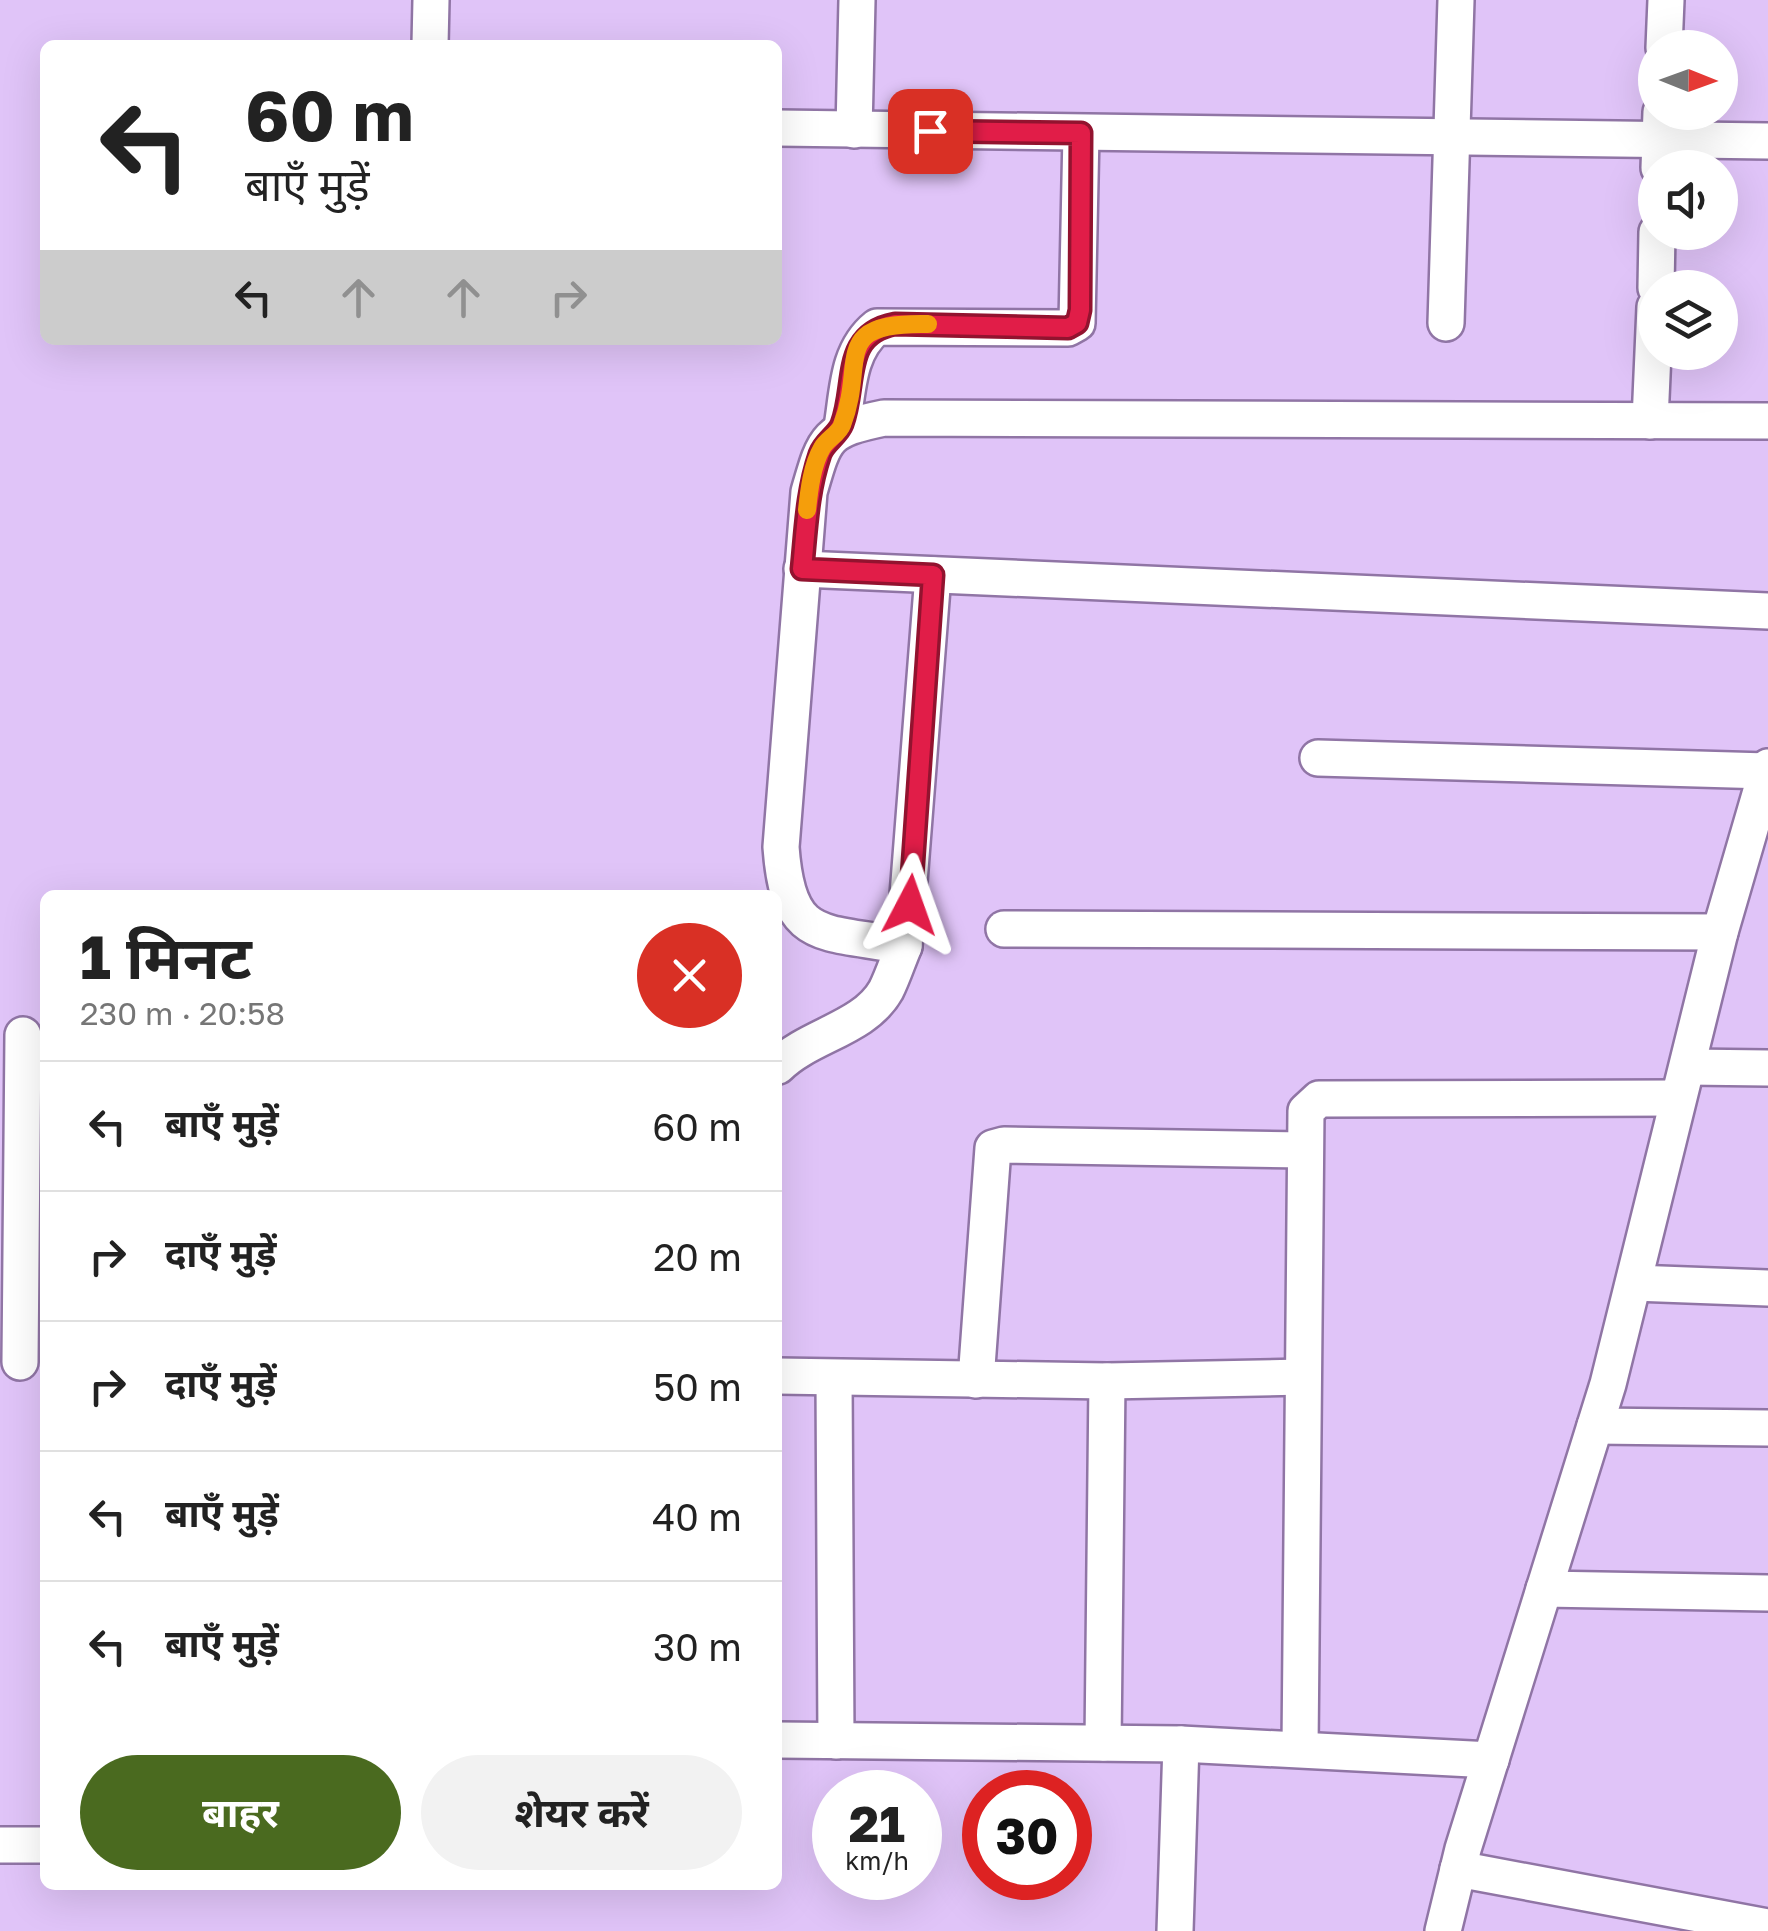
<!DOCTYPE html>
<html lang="hi">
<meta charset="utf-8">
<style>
:root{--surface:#fff;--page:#f2f2f2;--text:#222;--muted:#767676;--line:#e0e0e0;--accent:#4a6a1f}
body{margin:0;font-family:"Golos Text","Noto Sans Devanagari",sans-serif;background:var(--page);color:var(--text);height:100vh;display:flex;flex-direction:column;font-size:38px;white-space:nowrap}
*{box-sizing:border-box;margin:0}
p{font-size:32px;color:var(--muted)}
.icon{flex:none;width:55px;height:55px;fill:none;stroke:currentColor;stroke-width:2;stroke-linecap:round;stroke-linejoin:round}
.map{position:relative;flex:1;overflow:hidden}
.panel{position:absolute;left:40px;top:890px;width:742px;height:1000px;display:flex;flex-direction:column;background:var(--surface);border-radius:15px;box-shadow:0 10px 40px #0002}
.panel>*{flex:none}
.banner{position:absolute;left:40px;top:40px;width:742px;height:305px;border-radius:15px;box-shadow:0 10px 40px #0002;background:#fff;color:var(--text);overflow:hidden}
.needle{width:65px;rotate:91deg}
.tools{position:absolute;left:1638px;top:30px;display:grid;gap:20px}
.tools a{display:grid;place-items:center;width:100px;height:100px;border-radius:50%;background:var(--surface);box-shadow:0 10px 40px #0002;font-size:50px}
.speed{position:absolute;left:812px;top:1770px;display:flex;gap:20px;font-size:50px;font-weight:700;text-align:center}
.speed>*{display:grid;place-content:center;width:130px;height:130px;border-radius:50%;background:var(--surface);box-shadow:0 10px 40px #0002;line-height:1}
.speed small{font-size:25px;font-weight:400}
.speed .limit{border:15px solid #d22;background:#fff;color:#111}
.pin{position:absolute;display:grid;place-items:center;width:85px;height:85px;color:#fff;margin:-42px;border-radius:20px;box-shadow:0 5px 15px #0006}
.me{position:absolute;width:110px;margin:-55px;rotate:4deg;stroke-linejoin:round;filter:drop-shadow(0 0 8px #0008)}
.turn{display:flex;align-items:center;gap:35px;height:210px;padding:0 40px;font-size:45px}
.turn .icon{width:130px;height:130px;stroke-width:2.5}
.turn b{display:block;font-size:70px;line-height:85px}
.lanes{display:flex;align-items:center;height:95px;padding:0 40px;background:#0003;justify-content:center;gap:50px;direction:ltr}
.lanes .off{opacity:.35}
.round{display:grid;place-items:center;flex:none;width:105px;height:105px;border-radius:52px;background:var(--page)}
.overview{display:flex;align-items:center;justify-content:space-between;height:170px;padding:0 40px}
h1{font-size:60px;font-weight:700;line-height:75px}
.cta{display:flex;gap:20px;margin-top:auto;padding:20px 40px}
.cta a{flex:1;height:115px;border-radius:60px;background:var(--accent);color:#fff;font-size:40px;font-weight:700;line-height:115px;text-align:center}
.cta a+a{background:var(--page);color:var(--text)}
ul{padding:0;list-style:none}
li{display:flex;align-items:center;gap:30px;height:130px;padding:0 40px;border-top:2px solid var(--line)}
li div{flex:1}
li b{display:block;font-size:38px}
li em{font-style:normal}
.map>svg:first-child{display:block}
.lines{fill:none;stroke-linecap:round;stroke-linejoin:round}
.minor-casing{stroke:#9075a5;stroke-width:40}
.minor{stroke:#fff;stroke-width:35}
.route-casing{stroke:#92132f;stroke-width:25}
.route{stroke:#e11d48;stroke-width:18}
.slow{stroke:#f59e0b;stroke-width:18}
</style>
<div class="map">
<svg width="1768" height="1931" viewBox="0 0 1768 1931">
<rect width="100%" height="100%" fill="#e0c4f8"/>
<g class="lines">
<defs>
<g id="minor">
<polyline points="430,45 431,0"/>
<polyline points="1664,48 1666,0"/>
<polyline points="778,128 1768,141"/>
<polyline points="854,130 857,0"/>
<polyline points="1659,168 1661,112"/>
<polyline points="1656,288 1657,232"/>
<polyline points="1446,323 1456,0"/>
<polyline points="1650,421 1655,307"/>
<path d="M842,427C848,391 847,351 877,327L1068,328L1077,323L1081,133"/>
<polyline points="802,569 1768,611"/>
<polyline points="1318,758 1767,771"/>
<polyline points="1004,929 1720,932"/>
<path d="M904,946C821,930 788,944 781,847L809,492C825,436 826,430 884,418L1768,421"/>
<path d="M778,1066C809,1035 864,1029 886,990C893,976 898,960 904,946L933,575"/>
<polyline points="1688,1067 1768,1068"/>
<polyline points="1634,1283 1768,1288"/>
<polyline points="20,1362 23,1035"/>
<polyline points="778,1376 1107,1381 1303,1377"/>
<polyline points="834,1378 836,1741"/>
<polyline points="976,1380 993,1148 1004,1145 1305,1150"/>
<polyline points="1595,1426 1768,1428"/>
<polyline points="1544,1589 1768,1593"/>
<polyline points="778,1740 1181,1744 1491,1760"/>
<polyline points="1103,1743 1107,1381"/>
<polyline points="1300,1749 1306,1111 1319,1099 1678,1098"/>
<polyline points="0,1845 45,1845"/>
<polyline points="1458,1869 1768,1927"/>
<polyline points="1175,1931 1181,1744"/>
<polyline points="1443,1931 1463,1849 1608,1384 1720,932 1768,767"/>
</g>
</defs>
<use href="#minor" class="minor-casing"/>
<use href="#minor" class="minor"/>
</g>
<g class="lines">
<defs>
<path id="route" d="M910,905L933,575L802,569C806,530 807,492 820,454C824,442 838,435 842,424C857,384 841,334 895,324L1068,328L1077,323L1080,310L1081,133L930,131"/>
</defs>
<use href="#route" class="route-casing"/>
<use href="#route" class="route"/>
<path class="slow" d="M807,510C809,491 812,465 822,448C827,439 839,434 842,425C867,361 828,322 928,324"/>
</g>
</svg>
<div class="tools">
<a><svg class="needle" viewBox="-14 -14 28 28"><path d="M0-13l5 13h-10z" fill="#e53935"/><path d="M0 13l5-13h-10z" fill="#767676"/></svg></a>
<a><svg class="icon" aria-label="sound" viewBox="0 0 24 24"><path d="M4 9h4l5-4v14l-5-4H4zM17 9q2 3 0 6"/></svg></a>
<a><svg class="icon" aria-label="layers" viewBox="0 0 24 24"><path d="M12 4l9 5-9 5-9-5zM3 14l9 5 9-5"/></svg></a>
</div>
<div class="speed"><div>21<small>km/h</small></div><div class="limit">30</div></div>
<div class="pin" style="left:930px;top:131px;background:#d93025"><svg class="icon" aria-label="arrive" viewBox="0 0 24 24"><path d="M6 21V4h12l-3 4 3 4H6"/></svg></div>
<svg class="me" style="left:910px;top:905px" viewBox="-20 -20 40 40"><path d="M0-17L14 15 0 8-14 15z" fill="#e11d48" stroke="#fff" stroke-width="4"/></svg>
<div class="banner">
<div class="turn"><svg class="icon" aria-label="left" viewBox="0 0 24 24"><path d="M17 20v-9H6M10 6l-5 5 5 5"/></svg><div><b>60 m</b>बाएँ मुड़ें</div></div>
<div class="lanes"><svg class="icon" aria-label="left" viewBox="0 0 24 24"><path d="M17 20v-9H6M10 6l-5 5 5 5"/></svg><svg class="icon off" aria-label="ahead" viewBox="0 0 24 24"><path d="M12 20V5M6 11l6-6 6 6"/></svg><svg class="icon off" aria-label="ahead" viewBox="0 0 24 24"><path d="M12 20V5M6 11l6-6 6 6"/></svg><svg class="icon off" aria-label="right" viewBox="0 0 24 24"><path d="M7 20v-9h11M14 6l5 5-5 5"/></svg></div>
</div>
<section class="panel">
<div class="overview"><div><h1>1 मिनट</h1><p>230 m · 20:58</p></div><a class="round" style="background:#d93025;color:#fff"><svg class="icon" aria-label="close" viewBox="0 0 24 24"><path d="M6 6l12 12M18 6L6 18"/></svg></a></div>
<ul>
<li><svg class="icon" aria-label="left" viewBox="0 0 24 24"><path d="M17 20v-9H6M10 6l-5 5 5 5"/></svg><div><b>बाएँ मुड़ें</b></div><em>60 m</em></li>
<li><svg class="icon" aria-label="right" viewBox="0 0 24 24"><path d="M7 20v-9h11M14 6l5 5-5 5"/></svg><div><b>दाएँ मुड़ें</b></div><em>20 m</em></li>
<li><svg class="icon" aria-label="right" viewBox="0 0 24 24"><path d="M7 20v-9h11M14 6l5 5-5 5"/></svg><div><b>दाएँ मुड़ें</b></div><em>50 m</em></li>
<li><svg class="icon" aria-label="left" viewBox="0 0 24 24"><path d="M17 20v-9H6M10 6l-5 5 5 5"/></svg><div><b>बाएँ मुड़ें</b></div><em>40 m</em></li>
<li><svg class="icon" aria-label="left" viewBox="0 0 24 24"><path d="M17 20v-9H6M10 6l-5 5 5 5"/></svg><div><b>बाएँ मुड़ें</b></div><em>30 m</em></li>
</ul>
<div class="cta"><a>बाहर</a><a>शेयर करें</a></div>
</section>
</div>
